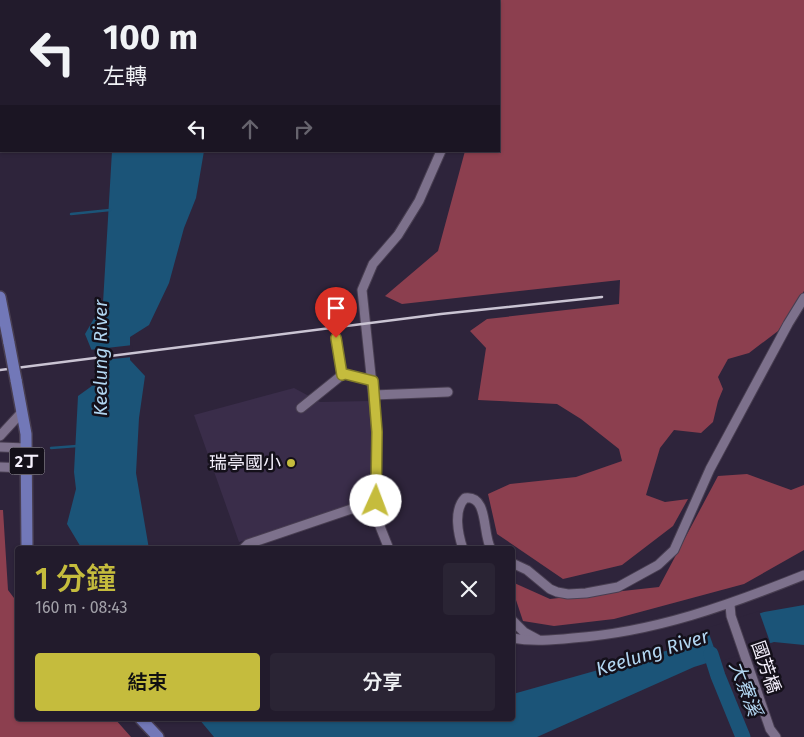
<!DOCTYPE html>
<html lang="zh-TW">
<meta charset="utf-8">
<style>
:root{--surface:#221b2c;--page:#2a2434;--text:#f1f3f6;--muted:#a2a1a9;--line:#3f3948;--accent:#c5bc3d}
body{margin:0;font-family:"Fira Sans","Noto Sans TC",sans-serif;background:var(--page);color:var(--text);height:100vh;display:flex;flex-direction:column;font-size:19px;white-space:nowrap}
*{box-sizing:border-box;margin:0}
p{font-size:16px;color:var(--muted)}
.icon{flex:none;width:28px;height:28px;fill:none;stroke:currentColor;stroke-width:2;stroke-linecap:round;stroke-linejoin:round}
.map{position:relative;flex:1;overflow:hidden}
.sheet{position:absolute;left:15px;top:546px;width:500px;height:175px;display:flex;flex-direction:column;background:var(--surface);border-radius:5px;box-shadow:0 1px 4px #0004,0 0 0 1px var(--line)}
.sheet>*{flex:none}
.guide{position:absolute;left:0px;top:0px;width:500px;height:152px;box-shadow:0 1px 4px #0004,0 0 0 1px var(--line);background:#221b2c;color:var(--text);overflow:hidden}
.pin{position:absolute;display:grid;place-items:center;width:42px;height:42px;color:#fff;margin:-51px -21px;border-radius:50% 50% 50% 0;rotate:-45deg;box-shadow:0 0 5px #0007}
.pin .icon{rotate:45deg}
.me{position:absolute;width:55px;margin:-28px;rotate:2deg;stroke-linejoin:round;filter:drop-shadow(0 0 4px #0008)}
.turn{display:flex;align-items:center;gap:18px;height:105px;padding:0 20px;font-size:22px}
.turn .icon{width:65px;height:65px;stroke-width:2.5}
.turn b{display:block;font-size:35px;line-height:42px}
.lanes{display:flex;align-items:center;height:48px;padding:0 20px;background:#0003;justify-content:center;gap:25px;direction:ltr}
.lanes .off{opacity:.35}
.round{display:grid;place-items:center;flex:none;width:52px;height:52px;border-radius:5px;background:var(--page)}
.summary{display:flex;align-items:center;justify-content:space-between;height:85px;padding:0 20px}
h1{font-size:30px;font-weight:600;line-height:38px;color:var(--accent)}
.cta{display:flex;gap:10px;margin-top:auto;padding:10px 20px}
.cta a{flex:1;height:58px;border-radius:5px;background:var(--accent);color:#111;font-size:20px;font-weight:600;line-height:58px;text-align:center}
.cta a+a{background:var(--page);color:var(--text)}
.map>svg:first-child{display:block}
.built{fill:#3a2d4a}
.forest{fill:#8c3f4f}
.water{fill:#1b5478}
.pier{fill:#2e243b}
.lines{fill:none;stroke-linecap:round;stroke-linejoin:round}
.stream{stroke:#1b5478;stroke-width:2.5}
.river{stroke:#1b5478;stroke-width:15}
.minor-casing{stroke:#483e51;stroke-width:11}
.major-casing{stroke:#483e51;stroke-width:14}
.minor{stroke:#7d718c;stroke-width:9}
.major{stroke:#7278b8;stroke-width:11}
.rail{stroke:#cac4d3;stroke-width:2.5}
.major-bridge-casing{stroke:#483e51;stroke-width:14;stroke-linecap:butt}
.major-bridge{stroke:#7278b8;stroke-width:11}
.route-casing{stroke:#807a28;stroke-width:12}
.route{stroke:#c5bc3d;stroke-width:9}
.poi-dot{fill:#c5bc3d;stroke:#14101a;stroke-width:2}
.labels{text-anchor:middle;stroke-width:5;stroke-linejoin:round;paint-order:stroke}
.shield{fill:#14101a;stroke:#b2adb9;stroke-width:1}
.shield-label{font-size:16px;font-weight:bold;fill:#f5f0fd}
.poi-label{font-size:18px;fill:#f5f0fd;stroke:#14101a;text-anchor:end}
.street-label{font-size:18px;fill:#f5f0fd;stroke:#14101a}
.water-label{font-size:19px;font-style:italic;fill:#b2d6f1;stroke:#14101a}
</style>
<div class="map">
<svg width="804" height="737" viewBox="0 0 804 737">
<rect width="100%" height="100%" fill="#2e243b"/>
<polygon class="built" points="294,388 320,402 370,401 373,428 368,499 277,531 239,542 194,415"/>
<g class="forest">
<polygon points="434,0 804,0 804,291 778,331 749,353 728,359 718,377 723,389 718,401 713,422 701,433 674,430 660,448 646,495 665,502 688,499 673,526 622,565 563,579 497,534 488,494 510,484 576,477 622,461 619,449 581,419 557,404 478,400 486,348 470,331 487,319 619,304 620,280 402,304 385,296 438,251 465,151 499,151 499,1"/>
<polygon points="747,474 791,490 804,485 804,550 744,584 614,619 554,626 523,621 513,591 512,582 550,599 659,587 718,476"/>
<polygon points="0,510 3,510 8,590 17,602 18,719 115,719 131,737 0,737"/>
</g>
<g class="water">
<polygon points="112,151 204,151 196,198 184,228 169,283 149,325 130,337 130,360 145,376 139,418 136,473 149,549 82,549 67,524 76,489 74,472 78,396 103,378 85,334 103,303"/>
<polygon points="804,605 804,645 774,642 694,667 537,737 214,737 199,719 512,719 513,694 694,643 700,633 764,612"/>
</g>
<g class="pier">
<polygon points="133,345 132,357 94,361 89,350"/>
<polygon points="759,611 771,645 719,662 707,628"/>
</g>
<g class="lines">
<g class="stream">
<polyline points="71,214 110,210"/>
<polyline points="51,448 77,446"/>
</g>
<polyline class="river" points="711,654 718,676 743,737"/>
<defs>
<g id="minor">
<polyline points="389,0 389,1"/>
<polyline points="336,338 342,375"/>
<polyline points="374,395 448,392"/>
<polyline points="301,408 342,375 345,374 373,381"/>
<polyline points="0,436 22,412"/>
<polyline points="0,447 26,448"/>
<polyline points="0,467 27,468"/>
<polyline points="243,549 248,544 375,501"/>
<polyline points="389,549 379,524 375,501 377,432 362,290 373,264 398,235 419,201 441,151"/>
<path d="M463,549C458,534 453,510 465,498C489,495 482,534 491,549"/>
<polyline points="512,563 527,570 550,589 557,592 568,594 586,593 618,587 658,565 674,550 710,469 788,324 804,298"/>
<polyline points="730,605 731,616 770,729 776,737"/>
<polyline points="512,620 524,632 537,639"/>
<path d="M512,638C533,642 553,640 573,638C655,632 729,605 804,575"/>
</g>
<g id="major">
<polyline points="0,297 9,343"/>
<polyline points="16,380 26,434 27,549"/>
<polyline points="141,719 158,737"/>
</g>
</defs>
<use href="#minor" class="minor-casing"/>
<use href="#major" class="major-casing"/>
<use href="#minor" class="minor"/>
<use href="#major" class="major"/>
<polyline class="rail" points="0,370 441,314 602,297"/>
<defs>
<polyline id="major-bridge" points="9,343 16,380"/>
</defs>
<use href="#major-bridge" class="major-bridge-casing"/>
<use href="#major-bridge" class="major-bridge"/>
</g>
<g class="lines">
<defs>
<polyline id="route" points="336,338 342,375 345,374 373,381 377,432 376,501"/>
</defs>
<use href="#route" class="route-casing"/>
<use href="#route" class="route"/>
</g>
<circle class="poi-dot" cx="291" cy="463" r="5"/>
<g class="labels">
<rect class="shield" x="9.5" y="447.5" width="35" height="27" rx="4"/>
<g class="shield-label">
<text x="27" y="467">2丁</text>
</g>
<g class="poi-label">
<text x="281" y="469">瑞亭國小</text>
</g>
<g class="street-label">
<text transform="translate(766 667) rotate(71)" y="6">國芳橋</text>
</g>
<g class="water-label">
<text transform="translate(100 358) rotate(-90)" y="7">Keelung River</text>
<text transform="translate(652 652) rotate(-17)" y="7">Keelung River</text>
<text transform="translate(746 688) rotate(69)" y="7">大寮溪</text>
</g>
</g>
</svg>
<div class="pin" style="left:336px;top:338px;background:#d93025"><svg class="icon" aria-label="arrive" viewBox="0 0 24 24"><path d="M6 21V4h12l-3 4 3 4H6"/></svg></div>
<svg class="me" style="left:376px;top:501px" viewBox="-20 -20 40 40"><circle r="19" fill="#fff"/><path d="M0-13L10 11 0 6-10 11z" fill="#c5bc3d"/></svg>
<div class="guide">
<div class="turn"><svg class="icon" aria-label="left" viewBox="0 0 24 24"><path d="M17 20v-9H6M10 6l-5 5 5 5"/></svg><div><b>100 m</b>左轉</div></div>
<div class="lanes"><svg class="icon" aria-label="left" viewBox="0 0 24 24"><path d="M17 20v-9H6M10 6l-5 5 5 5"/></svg><svg class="icon off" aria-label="ahead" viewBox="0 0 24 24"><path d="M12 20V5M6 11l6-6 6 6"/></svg><svg class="icon off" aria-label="right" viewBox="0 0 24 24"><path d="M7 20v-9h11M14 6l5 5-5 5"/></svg></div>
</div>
<section class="sheet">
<div class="summary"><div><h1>1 分鐘</h1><p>160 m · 08:43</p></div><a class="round"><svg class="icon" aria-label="close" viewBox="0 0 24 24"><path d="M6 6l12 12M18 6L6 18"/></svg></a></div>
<div class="cta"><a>結束</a><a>分享</a></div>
</section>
</div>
